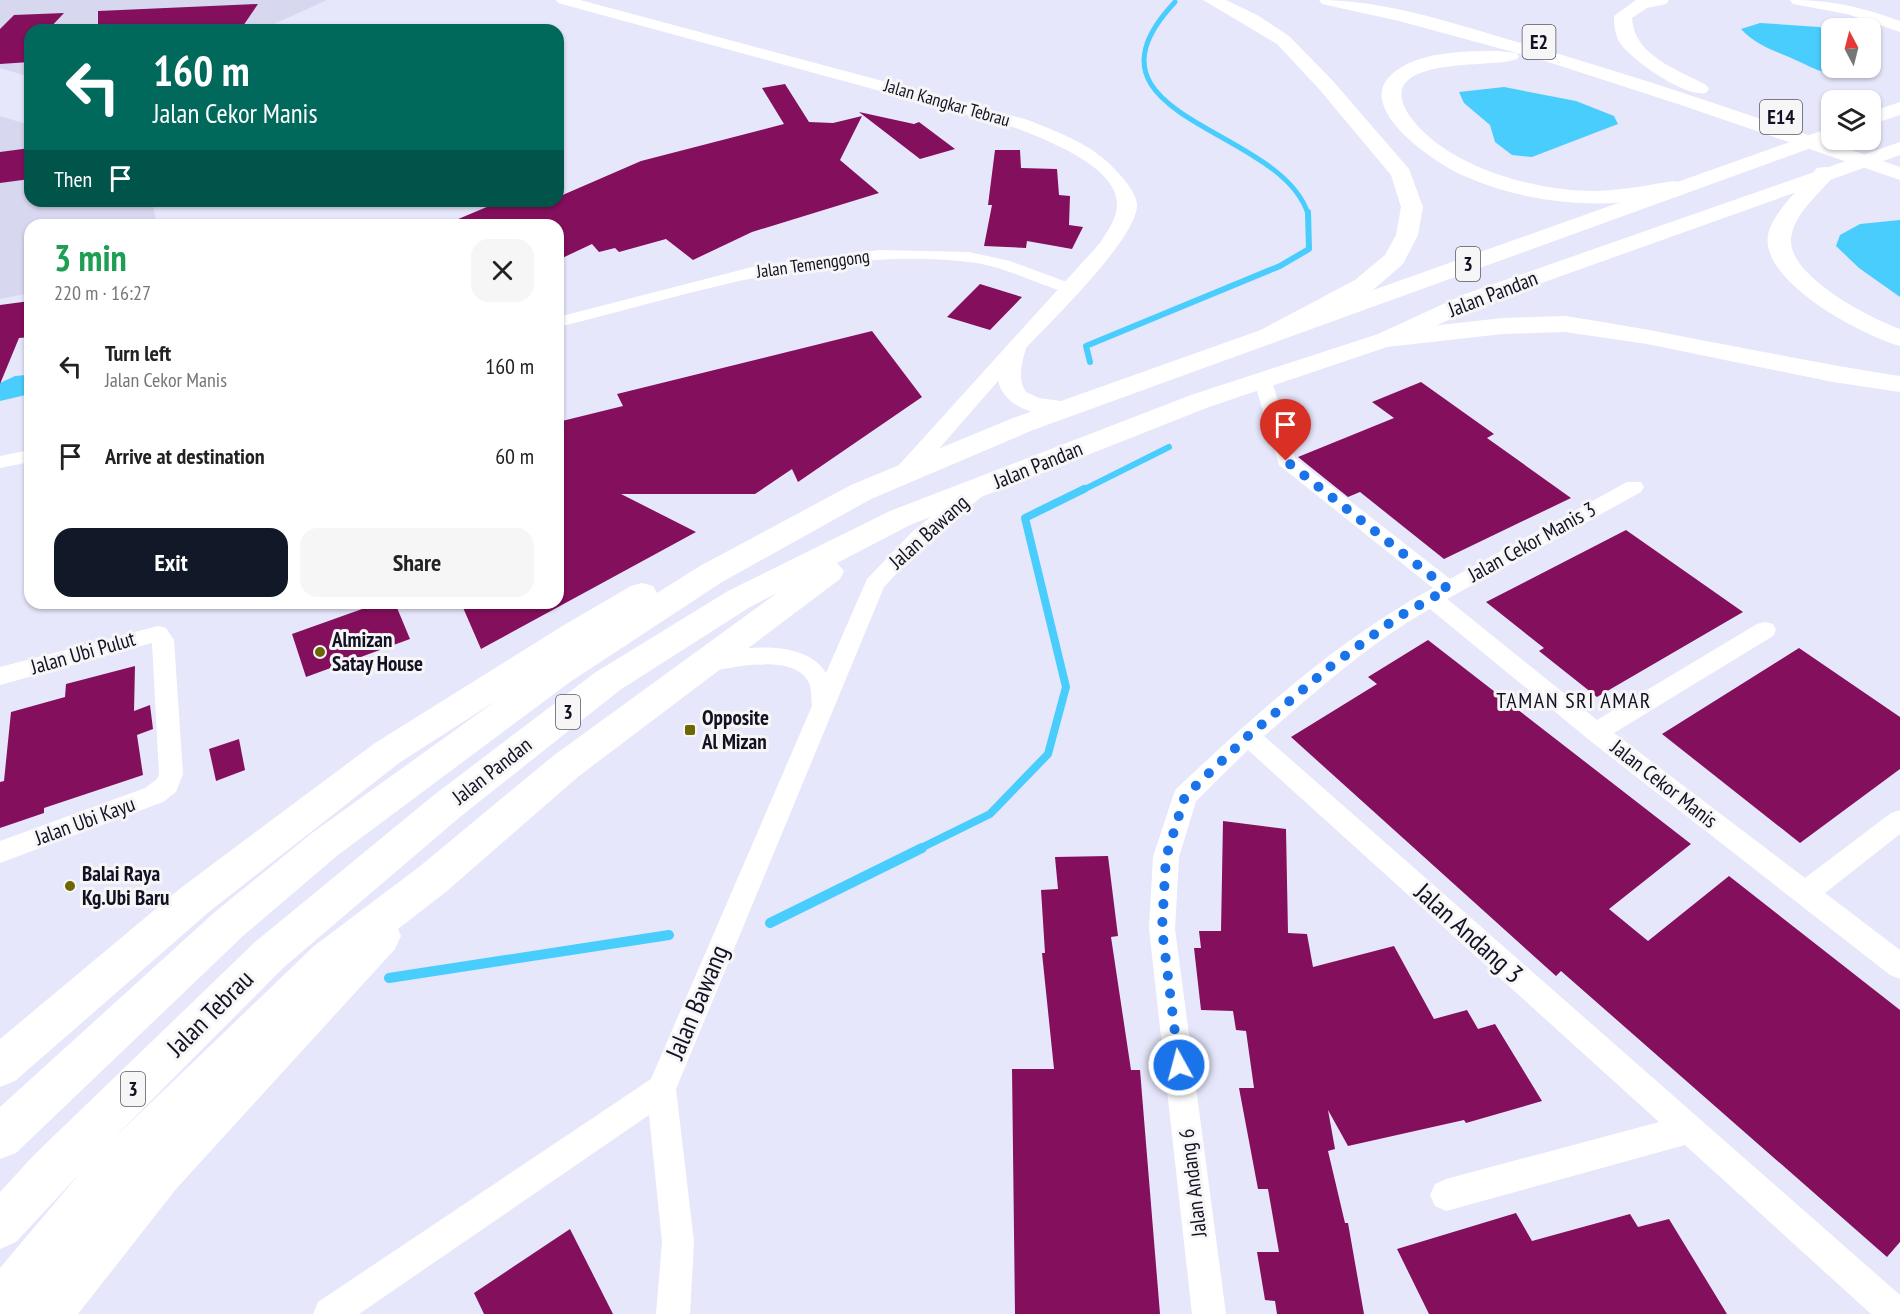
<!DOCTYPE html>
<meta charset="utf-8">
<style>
:root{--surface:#fff;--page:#f6f6f6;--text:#222;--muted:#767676;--accent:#111827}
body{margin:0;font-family:"PT Sans Narrow",sans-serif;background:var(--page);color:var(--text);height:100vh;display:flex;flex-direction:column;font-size:22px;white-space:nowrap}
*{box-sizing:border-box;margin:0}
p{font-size:20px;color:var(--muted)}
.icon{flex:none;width:33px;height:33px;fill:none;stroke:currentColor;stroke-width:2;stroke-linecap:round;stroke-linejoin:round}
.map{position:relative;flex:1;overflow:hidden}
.panel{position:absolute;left:24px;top:219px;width:540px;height:390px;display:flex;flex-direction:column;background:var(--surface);border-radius:18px;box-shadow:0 2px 4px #0004}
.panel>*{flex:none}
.banner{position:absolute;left:24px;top:24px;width:540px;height:183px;border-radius:18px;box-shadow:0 2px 4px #0004;background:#00695c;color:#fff;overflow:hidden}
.needle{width:39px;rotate:353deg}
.fabs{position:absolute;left:1821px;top:18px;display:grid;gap:12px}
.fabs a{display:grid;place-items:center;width:60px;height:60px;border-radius:12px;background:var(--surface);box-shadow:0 2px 4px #0004;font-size:30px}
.pin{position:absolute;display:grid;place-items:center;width:51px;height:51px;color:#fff;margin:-62px -26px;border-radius:50% 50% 50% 0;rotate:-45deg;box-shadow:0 0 6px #0007}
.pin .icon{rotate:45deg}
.me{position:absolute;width:66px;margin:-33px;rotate:353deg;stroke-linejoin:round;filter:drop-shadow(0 0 4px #0008)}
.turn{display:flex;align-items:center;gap:21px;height:126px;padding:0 30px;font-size:27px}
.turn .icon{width:78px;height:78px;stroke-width:2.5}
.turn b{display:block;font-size:42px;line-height:51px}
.then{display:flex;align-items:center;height:57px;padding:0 30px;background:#0003;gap:12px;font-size:22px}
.round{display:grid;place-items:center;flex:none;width:63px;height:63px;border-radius:18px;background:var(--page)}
.overview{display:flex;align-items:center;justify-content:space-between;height:102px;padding:0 30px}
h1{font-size:36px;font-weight:700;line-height:45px;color:#1e9e55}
.cta{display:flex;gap:12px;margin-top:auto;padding:12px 30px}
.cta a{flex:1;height:69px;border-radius:18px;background:var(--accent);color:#fff;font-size:24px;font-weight:700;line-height:69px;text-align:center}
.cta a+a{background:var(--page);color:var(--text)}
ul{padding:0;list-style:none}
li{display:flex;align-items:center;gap:18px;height:90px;padding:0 30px}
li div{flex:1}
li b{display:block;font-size:22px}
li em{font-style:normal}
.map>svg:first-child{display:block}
.built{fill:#d8d7f0}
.water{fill:#48cdfd}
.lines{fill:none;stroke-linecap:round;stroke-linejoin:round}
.stream-far3{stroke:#48cdfd;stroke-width:5}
.stream-far2{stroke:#48cdfd;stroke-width:6}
.stream-far1{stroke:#48cdfd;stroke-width:8}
.stream{stroke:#48cdfd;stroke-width:10}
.building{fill:#840f5d}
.minor{fill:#fff;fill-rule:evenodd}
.tertiary{fill:#fff;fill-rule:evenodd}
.trunk{fill:#fff;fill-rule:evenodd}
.motorway{fill:#fff;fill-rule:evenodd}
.route{stroke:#1a73e8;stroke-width:10;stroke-dasharray:0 18}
.poi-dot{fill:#6c6700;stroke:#f6f6f6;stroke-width:2}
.labels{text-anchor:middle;stroke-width:6;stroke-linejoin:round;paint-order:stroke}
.far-street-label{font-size:18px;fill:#131124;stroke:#f6f6f6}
.shield{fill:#f6f6f6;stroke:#575663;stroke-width:1.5}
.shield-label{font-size:20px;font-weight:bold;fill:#131124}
.street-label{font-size:21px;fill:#131124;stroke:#f6f6f6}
.poi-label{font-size:21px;font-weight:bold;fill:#131124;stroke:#f6f6f6;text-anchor:start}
.neighbourhood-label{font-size:22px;letter-spacing:1.5px;fill:#131124;stroke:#f6f6f6}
.near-street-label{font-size:26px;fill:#131124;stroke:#f6f6f6}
</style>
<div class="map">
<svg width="1900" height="1314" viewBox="0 0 1900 1314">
<rect width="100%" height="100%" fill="#e7e7fc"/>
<g class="built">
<polygon points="0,0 327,0 261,30 30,30 30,77 0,68"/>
<polygon points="0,116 30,125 30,201 152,201 157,225 30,225 30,293 0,299"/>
</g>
<g class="water">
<path d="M1760,23L1819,27L1831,31L1832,68H1864C1828,80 1821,71 1789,57C1770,49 1755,44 1741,29Z"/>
<polygon points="1504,87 1576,101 1614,116 1618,124 1532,157 1512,155 1495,142 1490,125 1464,103 1459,92"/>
<polygon points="1900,220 1900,297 1859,268 1836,246 1840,235 1860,224"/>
<polygon points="26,375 30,378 28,387 30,394 0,401 0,383 15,376"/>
</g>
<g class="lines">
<path class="stream-far3" d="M1175,2C1065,119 1281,126 1308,214"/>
<g class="stream-far2">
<polyline points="1090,362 1086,346 1280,266 1309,249 1308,212"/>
<polyline points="1081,491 1169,447"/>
</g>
<polyline class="stream-far1" points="919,849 990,814 1048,754 1066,687 1025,518 1084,489"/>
<g class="stream">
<polyline points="770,923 922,848"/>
<polyline points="389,978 669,935"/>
</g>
</g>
<g class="building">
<polygon points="258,4 243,26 98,30 98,11"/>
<polygon points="64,13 48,30 30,30 30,62 0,64 0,29 14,15"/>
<polygon points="785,84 809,122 833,123 862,116 840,160 879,193 752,232 693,260 666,239 619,252 615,248 599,252 592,244 558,260 558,225 444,225 501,201 558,201 558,197 641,161 784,124 762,88"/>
<polygon points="859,112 914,124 919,122 955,149 920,159"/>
<polygon points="30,148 30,179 0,183 0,152"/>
<polygon points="995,150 1020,150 1021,168 1057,169 1059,195 1070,196 1069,225 1083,227 1072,249 1027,241 1026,248 984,246 992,205 988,205"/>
<polygon points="980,284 1022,297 990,330 947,317"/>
<polygon points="30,301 30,337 19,338 0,384 0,305"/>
<polygon points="872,331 922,397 798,482 792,469 755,494 621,494 696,532 481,649 461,603 558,603 558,422 623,406 617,394"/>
<polygon points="1421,382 1494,434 1487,438 1571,498 1444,559 1360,492 1348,497 1298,457 1394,418 1372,402"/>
<polygon points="1626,530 1743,612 1597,697 1539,651 1544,648 1486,602"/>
<polygon points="379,603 395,603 410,639 306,677 292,634"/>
<polygon points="1428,640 1691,844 1609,909 1648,941 1729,876 1900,1010 1900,1242 1887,1257 1561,971 1556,976 1291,737 1377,684 1368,677"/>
<polygon points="1799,648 1900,717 1900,769 1800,843 1662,734"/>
<polygon points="135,666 134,711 150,705 153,729 137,735 143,775 44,808 44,813 0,828 0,782 4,781 11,712 65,697 66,684"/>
<polygon points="239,739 245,770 216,781 209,749"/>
<polygon points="1223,821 1286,829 1288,933 1307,934 1313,967 1394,946 1434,1019 1467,1010 1478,1029 1495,1024 1542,1101 1466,1123 1464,1120 1348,1146 1328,1110 1335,1149 1328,1151 1345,1223 1348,1223 1364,1314 1277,1314 1275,1301 1265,1300 1257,1252 1279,1252 1268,1189 1258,1189 1239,1088 1254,1088 1246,1031 1236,1030 1233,1011 1201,1010 1194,948 1201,948 1199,931 1221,931"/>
<polygon points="1108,856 1118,936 1111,937 1131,1070 1140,1070 1160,1314 1015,1314 1012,1069 1054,1069 1042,953 1045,953 1041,890 1058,889 1055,857"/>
<polygon points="1516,1213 1532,1241 1630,1214 1638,1227 1669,1219 1727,1314 1429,1314 1397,1249"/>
<polygon points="570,1229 613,1314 484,1314 474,1293"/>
</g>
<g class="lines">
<g class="minor">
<path d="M879,250L969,252L1010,261L1075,285L1077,288L1069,293C1035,284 1005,266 969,262C830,246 692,294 558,327V317L760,265Z"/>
<path d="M1263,376L1272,381L1295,458L1450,579L1627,482H1641L1644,487L1641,492L1447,599L1597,720L1757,624L1765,622L1773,624L1776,630L1773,636L1614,733L1805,878L1891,813L1900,810V834L1825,893L1900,950V979L1890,975L1588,739L1430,609C1369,643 1317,691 1264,736L1900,1295V1314H1871L1685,1145L1446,1211L1435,1206L1430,1195L1435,1184L1446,1179L1659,1122L1248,750L1196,801L1179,857L1175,929L1226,1314H1192L1149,929L1153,857L1173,796L1176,789C1256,714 1337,640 1433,588L1279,465L1254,381Z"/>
<polygon points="30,450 30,462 0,468 0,456"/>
<path d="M978,483L985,484L988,489L985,494L926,542L884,587L676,1089L694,1242L690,1314H656L662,1242L649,1115L359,1314H313L318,1302L651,1079L812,706C811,699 812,690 809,683C795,652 731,668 706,672L698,670L695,664L698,658C732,647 804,636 826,673L867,579L912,532L971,484Z"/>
<polygon points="158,626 166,628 174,640 183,774 176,792 163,802 0,863 0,841 145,788 157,779 159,774 152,643 0,685 0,667"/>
</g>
<path class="tertiary" d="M556,0H580L1028,120C1065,135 1095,145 1121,176C1127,183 1136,194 1137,204C1139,237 1050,322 1026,348C1022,362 1017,379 1026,392L1039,398L1075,403L1079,408L1075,413C1048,420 1005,411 998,381L910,482L901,484L892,482L889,476L1100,243C1107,232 1116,220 1117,206C1120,167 1044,139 1016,128L558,3Z"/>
<g class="trunk">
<polygon points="1900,102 1900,115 1870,125 1870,112"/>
<polygon points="1832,127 1833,140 1033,430 871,499 722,582 570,682 338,855 244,935 16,1153 0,1159 0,1107 216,911 312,833 497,700 399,763 210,911 15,1081 0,1087 0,1039 182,887 375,743 564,625 631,586 642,583 653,586 657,593 700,566 851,485 1013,418"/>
<path d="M1900,142V155L1483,304L1396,344L1209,407L910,525L837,563L844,571L840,579L579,776L447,891L398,929L401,936L395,949L176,1189L78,1314H0V1268L81,1172L16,1242L0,1249V1192L34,1155L255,942L434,795L596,672L728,591L890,511L1191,395L1378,334L1465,294ZM777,593L553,756L419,867L314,946L111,1141L283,968L460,817L620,690L750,607Z"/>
</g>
<g class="motorway">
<polygon points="1203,0 1226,0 1257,15 1289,36 1333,81 1409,169 1423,207 1418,235 1403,264 1373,290 1262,347 1253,344 1249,339 1253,334 1355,280 1385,255 1396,235 1401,207 1391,175 1319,89 1277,44"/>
<path d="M1319,0C1384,0 1449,22 1510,40C1642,77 1771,122 1900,167V180L1681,105L1539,59L1399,21L1322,4Z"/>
<path d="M1636,0H1669L1666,4L1647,8L1632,18C1634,56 1677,69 1706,85L1709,89L1706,93C1686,98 1631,60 1620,43C1615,34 1614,26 1614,16Z"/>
<path d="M1790,0C1832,0 1861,7 1900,21V32L1847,14L1793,4Z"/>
<path d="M1498,51L1517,53L1519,57C1512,68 1431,58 1407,81C1397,90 1402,105 1409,115C1445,167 1536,192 1597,191C1623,190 1649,185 1674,181L1682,183L1685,188L1682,193C1610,211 1531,206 1462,175C1435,163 1353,108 1392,74C1418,51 1466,51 1498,51Z"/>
<path d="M1825,167L1833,168L1836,173C1822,192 1798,209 1792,233C1780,273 1870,318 1900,329V346C1863,336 1760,282 1768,235C1772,213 1803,185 1817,168Z"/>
<path d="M1565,316C1677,333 1788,359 1900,376V392L1833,382L1647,344L1565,332L1502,334L1387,347L1378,344L1374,339L1378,334L1387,331L1502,318Z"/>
</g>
</g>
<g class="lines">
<polyline class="route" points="1179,1065 1162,929 1166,857 1185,796 1248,736 1331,666 1398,617 1448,589 1286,461"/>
</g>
<g class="poi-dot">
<circle cx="320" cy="652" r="6"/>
<rect x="684" y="724" width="12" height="12" rx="3"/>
<circle cx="70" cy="886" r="6"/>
</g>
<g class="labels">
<g class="far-street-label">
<text transform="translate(947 103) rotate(16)" y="6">Jalan Kangkar Tebrau</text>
<text transform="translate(813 264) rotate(-8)" y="6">Jalan Temenggong</text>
</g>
<g class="shield">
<rect x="1522.5" y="25" width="33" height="34" rx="4.5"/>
<rect x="1760" y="100" width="42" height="34" rx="4.5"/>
<rect x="1456" y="247" width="24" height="34" rx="4.5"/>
<rect x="556" y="695" width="24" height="34" rx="4.5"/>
<rect x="121" y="1072" width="24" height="34" rx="4.5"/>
</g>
<g class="shield-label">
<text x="1539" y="49">E2</text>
<text x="1781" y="124">E14</text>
<text x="1468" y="271">3</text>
<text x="568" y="719">3</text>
<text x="133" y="1096">3</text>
</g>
<g class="street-label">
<text transform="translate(1493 294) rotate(-21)" y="7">Jalan Pandan</text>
<text transform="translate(1038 465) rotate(-22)" y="7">Jalan Pandan</text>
<text transform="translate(929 532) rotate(-42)" y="7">Jalan Bawang</text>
<text transform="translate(1532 542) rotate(-29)" y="7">Jalan Cekor Manis 3</text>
<text transform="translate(83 653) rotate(-16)" y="7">Jalan Ubi Pulut</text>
<text transform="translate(492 771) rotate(-38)" y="7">Jalan Pandan</text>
<text transform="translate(1664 784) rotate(38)" y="7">Jalan Cekor Manis</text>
<text transform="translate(85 821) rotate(-20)" y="7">Jalan Ubi Kayu</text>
<text transform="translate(1193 1183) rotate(-97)" y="7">Jalan Andang 6</text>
</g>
<g class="poi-label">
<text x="332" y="647">Almizan<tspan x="332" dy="24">Satay House</tspan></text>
<text x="702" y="725">Opposite<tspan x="702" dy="24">Al Mizan</tspan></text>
<text x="82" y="881">Balai Raya<tspan x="82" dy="24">Kg.Ubi Baru</tspan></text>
</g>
<g class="neighbourhood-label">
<text x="1574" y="708">TAMAN SRI AMAR</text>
</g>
<g class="near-street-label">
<text transform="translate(1469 933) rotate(42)" y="9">Jalan Andang 3</text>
<text transform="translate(697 1002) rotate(-67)" y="9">Jalan Bawang</text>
<text transform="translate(210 1013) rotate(-45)" y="9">Jalan Tebrau</text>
</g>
</g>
</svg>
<div class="fabs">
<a><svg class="needle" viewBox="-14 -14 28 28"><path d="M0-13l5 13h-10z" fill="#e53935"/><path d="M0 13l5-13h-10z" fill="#767676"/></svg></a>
<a><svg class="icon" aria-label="layers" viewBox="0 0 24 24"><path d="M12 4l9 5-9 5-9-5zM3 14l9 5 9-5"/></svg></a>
</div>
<div class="pin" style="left:1286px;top:461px;background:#d93025"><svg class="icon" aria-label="arrive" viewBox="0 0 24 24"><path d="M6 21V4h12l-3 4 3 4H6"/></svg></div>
<svg class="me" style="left:1179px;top:1065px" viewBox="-20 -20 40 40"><circle r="17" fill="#1a73e8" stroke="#fff" stroke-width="3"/><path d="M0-11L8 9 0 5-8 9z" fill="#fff"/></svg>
<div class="banner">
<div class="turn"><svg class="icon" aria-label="left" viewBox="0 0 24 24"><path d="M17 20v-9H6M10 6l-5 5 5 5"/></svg><div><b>160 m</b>Jalan Cekor Manis</div></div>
<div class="then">Then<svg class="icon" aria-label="arrive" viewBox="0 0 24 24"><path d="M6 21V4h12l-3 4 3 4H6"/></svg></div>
</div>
<section class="panel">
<div class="overview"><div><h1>3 min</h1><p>220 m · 16:27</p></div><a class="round"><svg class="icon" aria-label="close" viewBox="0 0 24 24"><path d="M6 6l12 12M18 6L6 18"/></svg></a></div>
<ul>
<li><svg class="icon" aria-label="left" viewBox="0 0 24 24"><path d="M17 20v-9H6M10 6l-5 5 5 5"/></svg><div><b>Turn left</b><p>Jalan Cekor Manis</p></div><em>160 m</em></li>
<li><svg class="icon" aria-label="arrive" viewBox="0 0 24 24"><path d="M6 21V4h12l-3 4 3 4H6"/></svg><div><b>Arrive at destination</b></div><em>60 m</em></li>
</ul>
<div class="cta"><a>Exit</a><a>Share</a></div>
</section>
</div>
